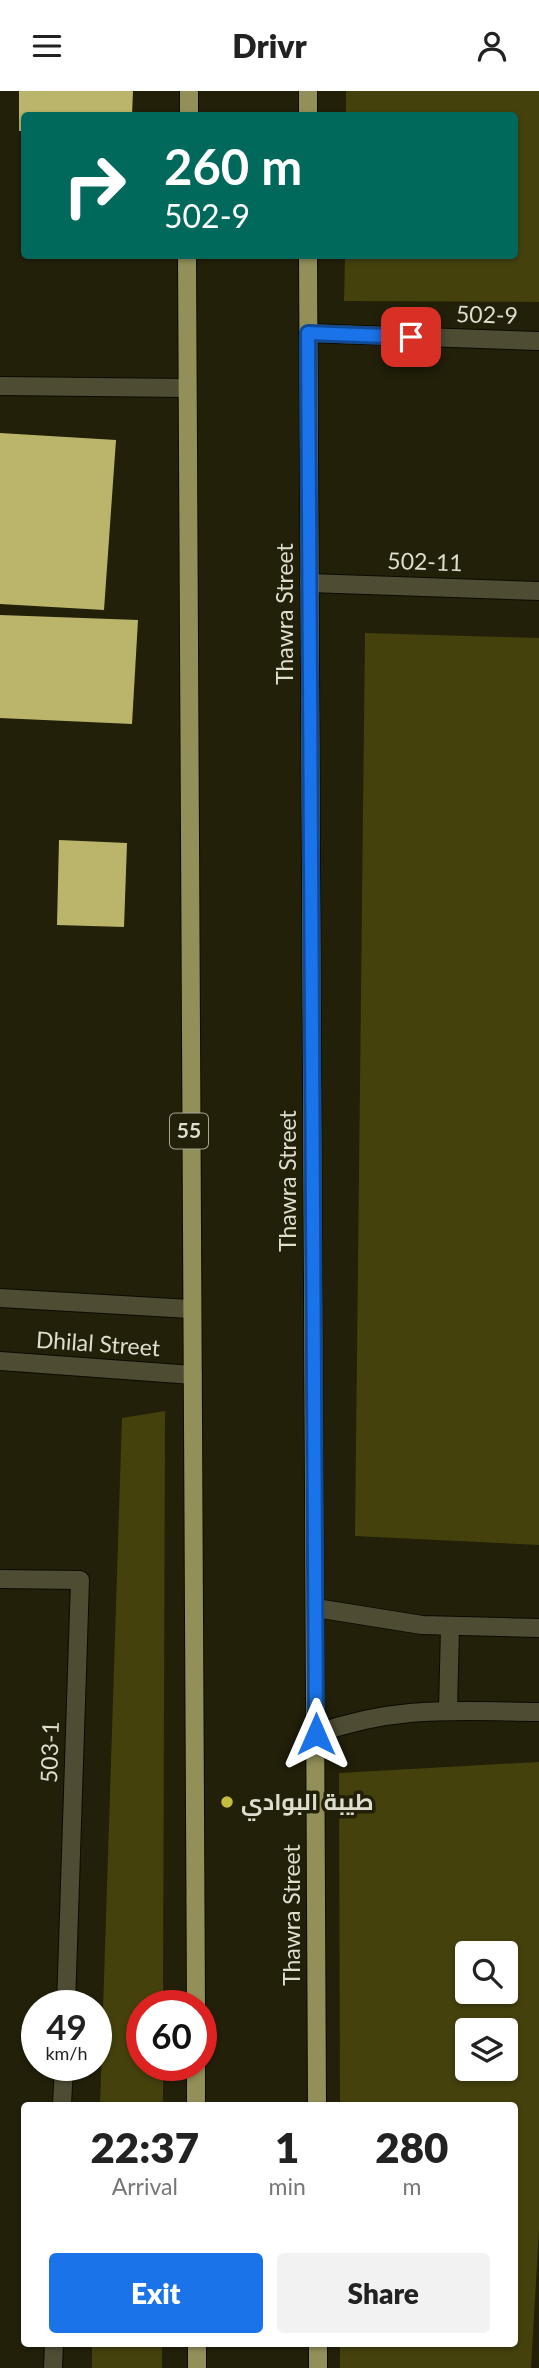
<!DOCTYPE html>
<meta charset="utf-8">
<style>
:root{--surface:#fff;--page:#f2f2f2;--text:#222;--muted:#767676;--accent:#1a73e8}
body{margin:0;font-family:Lato,Cairo,sans-serif;background:var(--page);color:var(--text);height:100vh;display:flex;flex-direction:column;font-size:26px;white-space:nowrap}
*{box-sizing:border-box;margin:0}
p{font-size:23px;color:var(--muted)}
.icon{flex:none;width:38px;height:38px;fill:none;stroke:currentColor;stroke-width:2;stroke-linecap:round;stroke-linejoin:round}
.map{position:relative;flex:1;overflow:hidden}
.details{position:absolute;left:21px;top:2011px;width:497px;height:245px;display:flex;flex-direction:column;background:var(--surface);border-radius:7px;box-shadow:0 2px 5px #0004}
.details>*{flex:none}
.hud{position:absolute;left:21px;top:21px;width:497px;height:147px;border-radius:7px;box-shadow:0 2px 5px #0004;background:#00695c;color:#fff;overflow:hidden}
.buttons{position:absolute;left:455px;top:1850px;display:grid;gap:14px}
.buttons a{display:grid;place-items:center;width:63px;height:63px;border-radius:7px;background:var(--surface);box-shadow:0 2px 5px #0004;font-size:35px}
.speed{position:absolute;left:21px;top:1899px;display:flex;gap:14px;font-size:35px;font-weight:700;text-align:center}
.speed>*{display:grid;place-content:center;width:91px;height:91px;border-radius:50%;background:var(--surface);box-shadow:0 2px 5px #0004;line-height:1}
.speed small{font-size:18px;font-weight:400}
.speed .limit{border:10px solid #d22;background:#fff;color:#111}
.pin{position:absolute;display:grid;place-items:center;width:60px;height:60px;color:#fff;margin:-30px;border-radius:14px;box-shadow:0 4px 10px #0006}
.me{position:absolute;width:77px;margin:-38px;rotate:0deg;stroke-linejoin:round;filter:drop-shadow(0 0 5px #0008)}
.turn{display:flex;align-items:center;gap:24px;height:147px;padding:0 28px;font-size:32px}
.turn .icon{width:91px;height:91px;stroke-width:2.5}
.turn b{display:block;font-size:49px;line-height:60px}
.eta{display:flex;justify-content:space-evenly;align-items:center;height:119px;text-align:center}
.eta b{font-size:42px;font-weight:800;line-height:49px}
.action{display:flex;gap:14px;margin-top:auto;padding:14px 28px}
.action a{flex:1;height:80px;border-radius:7px;background:var(--accent);color:#fff;font-size:28px;font-weight:800;line-height:80px;text-align:center}
.action a+a{background:var(--page);color:var(--text)}
header{display:flex;justify-content:space-between;align-items:center;height:91px;padding:0 28px;background:var(--surface);font-size:32px;font-weight:800}
.map>svg:first-child{display:block}
.green{fill:#44410d;fill-rule:evenodd}
.building{fill:#bab56a}
.lines{fill:none;stroke-linecap:round;stroke-linejoin:round}
.service-casing{stroke:#0c0a00;stroke-width:20}
.minor-casing{stroke:#0c0a00;stroke-width:20}
.tertiary-casing{stroke:#0c0a00;stroke-width:20}
.primary-casing{stroke:#0c0a00;stroke-width:20}
.service{stroke:#4e4d34;stroke-width:18}
.minor{stroke:#4e4d34;stroke-width:18}
.tertiary{stroke:#4e4d34;stroke-width:18}
.primary{stroke:#928f59;stroke-width:18}
.route-casing{stroke:#114b97;stroke-width:18}
.route{stroke:#1a73e8;stroke-width:12}
.poi-dot{fill:#c5bc3d;stroke:#222009;stroke-width:2.5}
.labels{text-anchor:middle;stroke-width:7;stroke-linejoin:round;paint-order:stroke}
.shield{fill:#222009;stroke:#a6a594;stroke-width:2}
.shield-label{font-size:21px;font-weight:bold;fill:#dedecf}
.street-label{font-size:23px;fill:#dedecf;stroke:#222009}
.poi-label{font-size:23px;font-weight:bold;fill:#dedecf;stroke:#222009;text-anchor:start}
</style>
<header><svg class="icon" aria-label="menu" viewBox="0 0 24 24"><path d="M4 6h16M4 12h16M4 18h16"/></svg>Drivr<svg class="icon" aria-label="person" viewBox="0 0 24 24"><circle cx="12" cy="8" r="4"/><path d="M4 21q1-7 8-7t8 7"/></svg></header>
<div class="map">
<svg width="539" height="2277" viewBox="0 0 539 2277">
<rect width="100%" height="100%" fill="#222009"/>
<g class="green">
<polygon points="346,0 539,0 539,211 344,210 345,165 514,164 514,24 346,24"/>
<polygon points="365,542 539,547 539,1454 355,1445"/>
<polygon points="165,1320 163,1914 142,1914 142,1974 163,1974 163,2014 100,2014 122,1327"/>
<path d="M539,1671V2139L531,2277H340V2252H514V2014H340L339,1682ZM506,1862V1900H467V1862ZM506,1939V1978H467V1939Z"/>
<rect x="92" y="2252" width="70" height="25"/>
</g>
<g class="building">
<polygon points="19,0 133,0 132,24 24,24 24,40 19,40"/>
<polygon points="0,342 116,349 104,519 0,513"/>
<polygon points="0,524 138,529 132,633 0,627"/>
<polygon points="59,749 127,752 124,836 57,834"/>
</g>
<g class="lines">
<defs>
<polyline id="service" points="0,295 186,297"/>
<g id="minor">
<polyline points="308,242 539,250"/>
<polyline points="309,492 539,500"/>
<polyline points="0,1207 190,1218"/>
<polyline points="0,1270 193,1284"/>
<polyline points="0,1488 80,1489 66,1914"/>
<polyline points="62,2014 64,1974"/>
<polyline points="53,2277 54,2252"/>
</g>
<g id="tertiary">
<polyline points="316,1517 422,1534 539,1537"/>
<polyline points="448,1620 450,1536"/>
<path d="M316,1643C396,1614 456,1620 539,1621"/>
</g>
<g id="primary">
<polyline points="308,0 308,24"/>
<polyline points="189,24 189,0"/>
<polyline points="187,164 196,1914"/>
<polyline points="308,164 317,2014"/>
<polyline points="196,1974 196,2014"/>
<polyline points="197,2252 197,2277"/>
<polyline points="318,2277 318,2252"/>
</g>
</defs>
<use href="#service" class="service-casing"/>
<use href="#minor" class="minor-casing"/>
<use href="#tertiary" class="tertiary-casing"/>
<use href="#primary" class="primary-casing"/>
<use href="#service" class="service"/>
<use href="#minor" class="minor"/>
<use href="#tertiary" class="tertiary"/>
<use href="#primary" class="primary"/>
</g>
<g class="lines">
<defs>
<polyline id="route" points="316,1643 308,242 411,246"/>
</defs>
<use href="#route" class="route-casing"/>
<use href="#route" class="route"/>
</g>
<circle class="poi-dot" cx="227" cy="1711" r="7"/>
<g class="labels">
<rect class="shield" x="170" y="1022.5" width="38" height="35" rx="5"/>
<g class="shield-label">
<text x="189" y="1047">55</text>
</g>
<g class="street-label">
<text transform="translate(487 224) rotate(2)" y="8">502-9</text>
<text transform="translate(425 471) rotate(2)" y="8">502-11</text>
<text transform="translate(285 523) rotate(-90)" y="8">Thawra Street</text>
<text transform="translate(288 1090) rotate(-90)" y="8">Thawra Street</text>
<text transform="translate(98 1253) rotate(4)" y="8">Dhilal Street</text>
<text transform="translate(50 1661) rotate(-88)" y="8">503-1</text>
<text transform="translate(292 1824) rotate(-90)" y="8">Thawra Street</text>
</g>
<g class="poi-label">
<text x="241" y="1719">طيبة البوادي</text>
</g>
</g>
</svg>
<div class="buttons">
<a><svg class="icon" aria-label="search" viewBox="0 0 24 24"><circle cx="10" cy="10" r="6"/><path d="M15 15l6 6"/></svg></a>
<a><svg class="icon" aria-label="layers" viewBox="0 0 24 24"><path d="M12 4l9 5-9 5-9-5zM3 14l9 5 9-5"/></svg></a>
</div>
<div class="speed"><div>49<small>km/h</small></div><div class="limit">60</div></div>
<div class="pin" style="left:411px;top:246px;background:#d93025"><svg class="icon" aria-label="arrive" viewBox="0 0 24 24"><path d="M6 21V4h12l-3 4 3 4H6"/></svg></div>
<svg class="me" style="left:316px;top:1643px" viewBox="-20 -20 40 40"><path d="M0-17L14 15 0 8-14 15z" fill="#1a73e8" stroke="#fff" stroke-width="4"/></svg>
<div class="hud">
<div class="turn"><svg class="icon" aria-label="right" viewBox="0 0 24 24"><path d="M7 20v-9h11M14 6l5 5-5 5"/></svg><div><b>260 m</b>502-9</div></div>
</div>
<section class="details">
<div class="eta">
<div><b>22:37</b><p>Arrival</p></div>
<div><b>1</b><p>min</p></div>
<div><b>280</b><p>m</p></div>
</div>
<div class="action"><a>Exit</a><a>Share</a></div>
</section>
</div>
